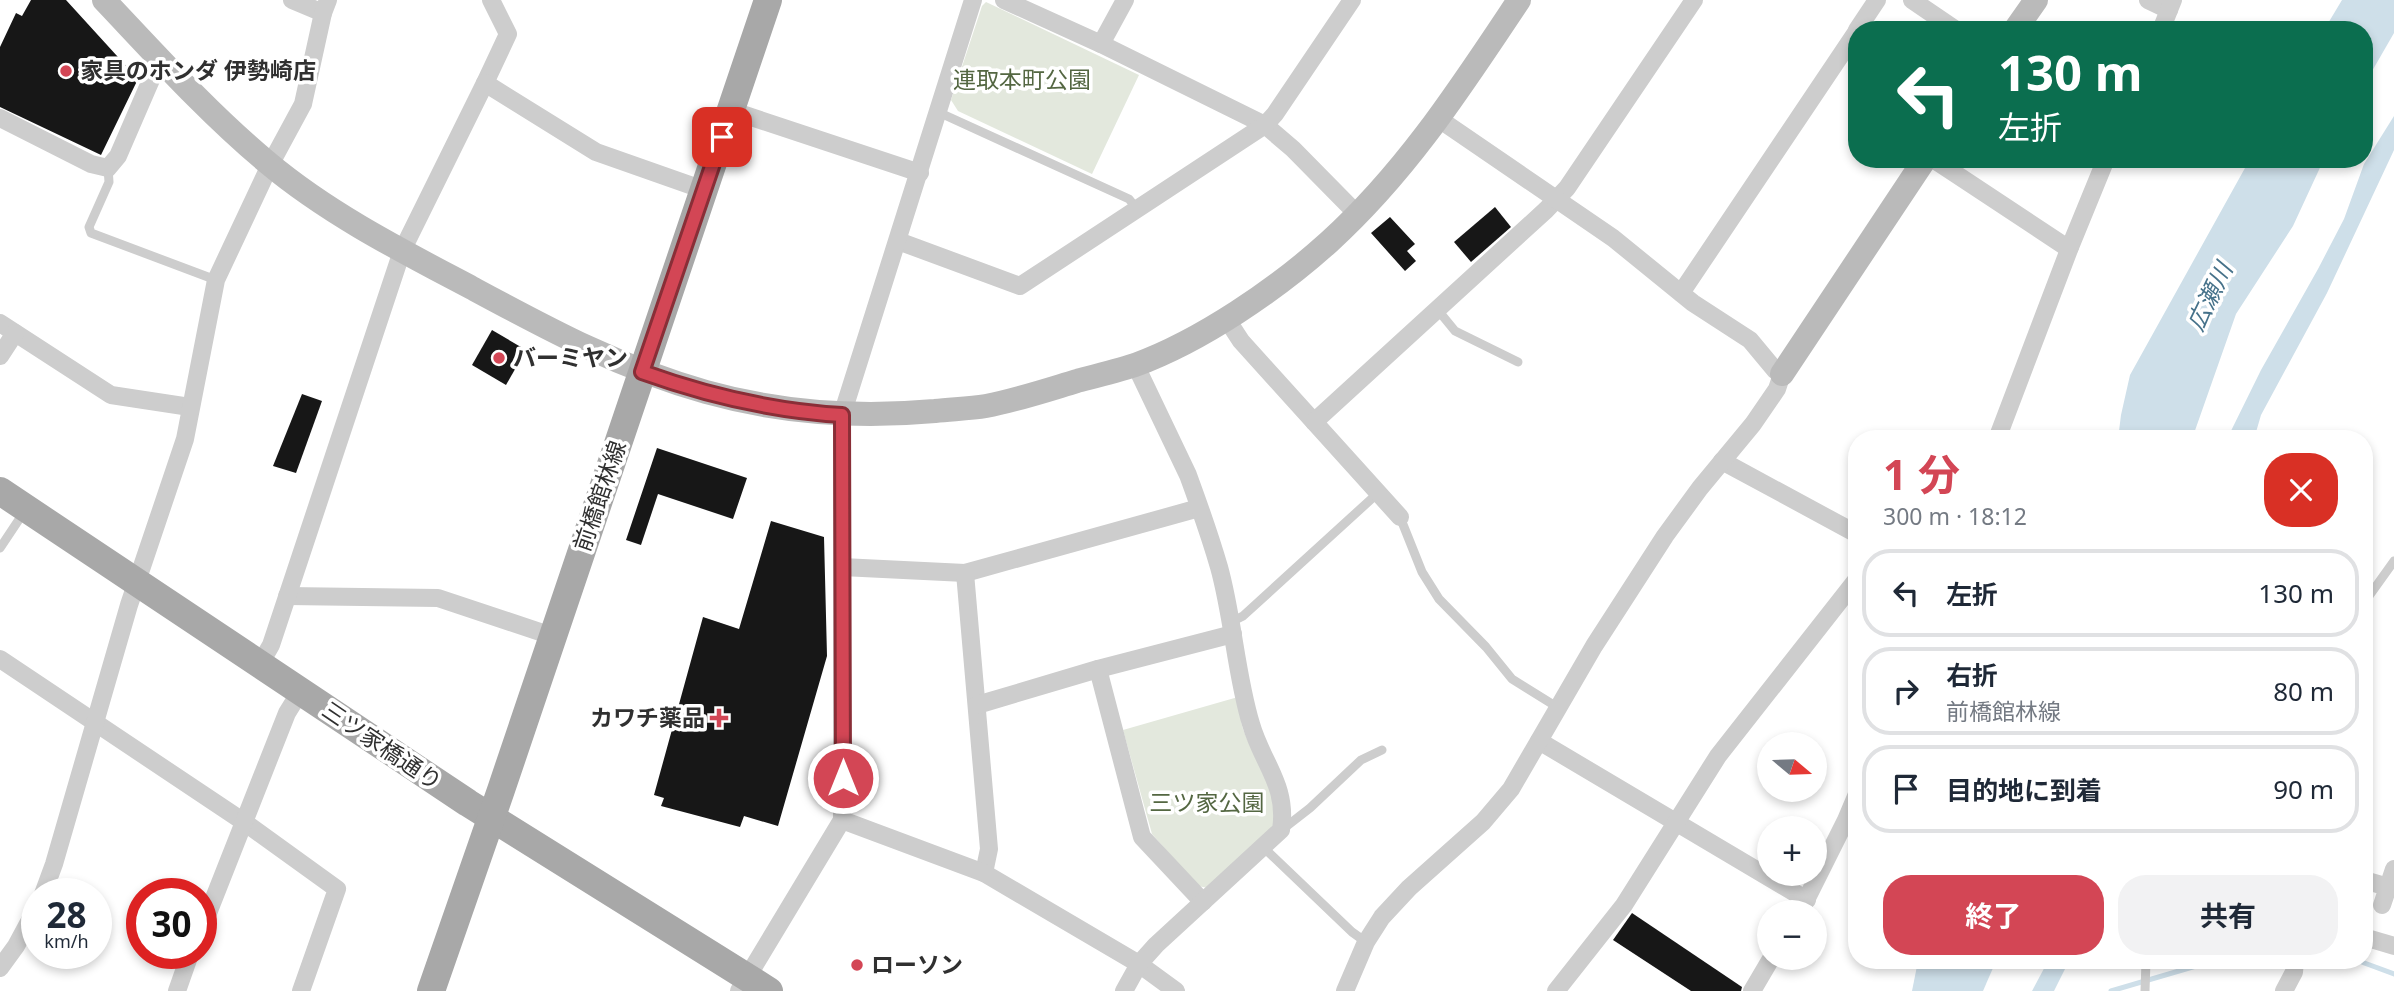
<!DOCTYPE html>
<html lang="ja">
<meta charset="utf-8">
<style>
:root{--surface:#fff;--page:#f2f2f3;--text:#1f2937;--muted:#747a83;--line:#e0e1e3;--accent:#d34655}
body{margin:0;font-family:"Noto Sans","Noto Sans JP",sans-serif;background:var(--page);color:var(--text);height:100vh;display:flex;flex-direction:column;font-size:26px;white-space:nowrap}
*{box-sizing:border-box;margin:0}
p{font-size:23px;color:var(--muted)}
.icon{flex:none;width:38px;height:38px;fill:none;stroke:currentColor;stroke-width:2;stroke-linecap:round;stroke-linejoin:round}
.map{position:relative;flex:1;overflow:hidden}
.side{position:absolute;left:1848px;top:430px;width:525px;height:539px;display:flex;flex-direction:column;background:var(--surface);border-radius:28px;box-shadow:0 4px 10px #0003}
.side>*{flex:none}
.banner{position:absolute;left:1848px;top:21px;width:525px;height:147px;border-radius:28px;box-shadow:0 4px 10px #0003;background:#0b6e4f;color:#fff;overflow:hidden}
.needle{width:46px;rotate:109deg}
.tools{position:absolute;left:1757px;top:732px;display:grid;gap:14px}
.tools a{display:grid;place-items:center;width:70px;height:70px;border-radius:50%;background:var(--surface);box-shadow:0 4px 10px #0003;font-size:35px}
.speed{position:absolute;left:21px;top:878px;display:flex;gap:14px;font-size:35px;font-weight:700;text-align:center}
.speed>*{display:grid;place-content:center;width:91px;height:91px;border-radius:50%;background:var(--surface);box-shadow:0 4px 10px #0003;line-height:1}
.speed small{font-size:18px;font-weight:400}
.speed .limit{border:10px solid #d22;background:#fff;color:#111}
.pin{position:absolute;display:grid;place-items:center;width:60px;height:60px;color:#fff;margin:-30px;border-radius:14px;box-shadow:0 4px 10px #0006}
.me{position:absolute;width:77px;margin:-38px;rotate:0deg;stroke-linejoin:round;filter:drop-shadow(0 0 5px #0008)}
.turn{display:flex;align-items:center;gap:24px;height:147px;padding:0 35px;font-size:32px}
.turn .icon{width:91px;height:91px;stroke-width:2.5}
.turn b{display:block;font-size:49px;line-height:60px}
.round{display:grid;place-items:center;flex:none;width:74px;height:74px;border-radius:28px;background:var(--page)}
.summary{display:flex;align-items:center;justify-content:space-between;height:119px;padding:0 35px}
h1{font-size:42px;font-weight:700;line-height:52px;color:var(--accent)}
.action{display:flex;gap:14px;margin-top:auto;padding:14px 35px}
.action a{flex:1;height:80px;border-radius:28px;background:var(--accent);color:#fff;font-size:28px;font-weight:700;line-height:80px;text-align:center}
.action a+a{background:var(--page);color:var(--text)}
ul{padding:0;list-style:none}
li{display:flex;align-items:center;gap:21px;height:88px;margin:0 14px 10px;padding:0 21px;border:4px solid var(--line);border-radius:28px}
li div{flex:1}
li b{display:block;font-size:26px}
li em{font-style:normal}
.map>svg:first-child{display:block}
.green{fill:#e3e8dd}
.water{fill:#cedfe9}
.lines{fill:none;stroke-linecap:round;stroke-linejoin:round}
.stream{stroke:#cedfe9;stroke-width:5}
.building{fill:#171717}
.lane{stroke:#cdcdcd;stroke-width:9}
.street{stroke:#cdcdcd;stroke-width:18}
.secondary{stroke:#bababa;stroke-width:24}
.primary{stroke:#a8a8a8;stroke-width:28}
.route-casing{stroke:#892e37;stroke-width:18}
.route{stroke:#d34655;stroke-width:12}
.poi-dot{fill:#d34655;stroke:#fff;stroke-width:2.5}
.labels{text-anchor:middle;stroke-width:7;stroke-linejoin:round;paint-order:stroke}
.poi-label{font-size:23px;font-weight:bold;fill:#303030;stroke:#fff;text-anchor:start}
.park-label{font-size:23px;fill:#546742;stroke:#fff}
.street-label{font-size:23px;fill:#303030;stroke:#fff}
.water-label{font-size:24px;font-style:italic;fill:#46728a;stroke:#fff}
</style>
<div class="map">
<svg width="2394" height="991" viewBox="0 0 2394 991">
<rect width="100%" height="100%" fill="#fff"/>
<g class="green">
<polygon points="986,2 1139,75 1092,174 958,111 951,100 982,6"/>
<path d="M1238,697C1240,707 1240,719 1243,729C1253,756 1281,798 1273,826L1208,888L1198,886L1152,834L1123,730Z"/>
</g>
<g class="water">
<polygon points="2342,0 2394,0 2394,33 2364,85 2364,30 2324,30"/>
<polygon points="2394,116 2394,150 2327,293 2261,415 2254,439 2227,439 2261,370 2318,269 2344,219 2364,164"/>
<polygon points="2250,159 2324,159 2293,226 2236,314 2192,439 2118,439 2121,415 2130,375"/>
<polygon points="1918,961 1996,961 1983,991 1912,991"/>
<polygon points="2048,961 2069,961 2054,991 2032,991"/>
</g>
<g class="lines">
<g class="stream">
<polyline points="2359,961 2394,974"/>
<polyline points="2111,991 2213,961"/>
</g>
</g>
<g class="building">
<polygon points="31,0 66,0 138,79 101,155 0,107 0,47 16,13 22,16"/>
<polygon points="1495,207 1511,227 1471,262 1454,242"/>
<polygon points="1390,217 1415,244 1407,251 1416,261 1405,271 1371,233"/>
<polygon points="492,330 526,350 506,385 472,365"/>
<polygon points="302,394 322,401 296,473 273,466"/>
<polygon points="657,448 747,478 733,519 658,494 641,545 626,540"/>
<polygon points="771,521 824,537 827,656 778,826 744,816 740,827 661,806 664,798 654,795 703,617 739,629"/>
<polygon points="1632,913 1742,987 1741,991 1691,991 1613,940"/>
</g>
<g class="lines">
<g class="lane">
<polyline points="938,112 1129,199 1137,209"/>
<polyline points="108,168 109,182 89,227 91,233 216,280"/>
<polyline points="1437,309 1455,331 1518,362"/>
<polyline points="1400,517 1422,572 1439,599 1486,647 1512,679 1557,707"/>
<polyline points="0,548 24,512"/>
<polyline points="2364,603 2394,561"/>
<polyline points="1231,622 1243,616 1379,492"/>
<polyline points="1283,829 1310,808 1361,760 1382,750"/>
<polyline points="1262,846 1352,932 1366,942"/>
<polyline points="2145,991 2146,961"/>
</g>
<g class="street">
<polyline points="292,0 323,13"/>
<polyline points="1004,0 1101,44 1265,125 1293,149 1358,215"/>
<polyline points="1912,0 1956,30"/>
<polyline points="2148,0 2169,10"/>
<polyline points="1857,30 1877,0"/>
<polyline points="2161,30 2173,0"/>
<polyline points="1101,44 1125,0"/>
<polyline points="485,83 508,34 491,0"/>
<polyline points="730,110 920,173"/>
<polyline points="0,118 91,164 108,168 118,156 160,59"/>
<polyline points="1933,159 2063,245 2070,247"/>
<polyline points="898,241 1020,286 1265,125 1275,114 1352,0"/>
<polyline points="1681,293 1857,31"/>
<polyline points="1226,318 1241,341 1400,517"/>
<polyline points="0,323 111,395 190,407"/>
<polyline points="0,356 15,333"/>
<polyline points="1314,422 1546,210 1567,188 1694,0"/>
<polyline points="1997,439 2070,247 2106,159"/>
<polyline points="1722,461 1857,534"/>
<polyline points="842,567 965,573 1199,508"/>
<polyline points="965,573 989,849 984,873"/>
<polyline points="287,596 438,598 552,636"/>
<polyline points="0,659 244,822 337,889 301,991"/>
<polyline points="260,664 271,645 402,251 485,83 596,152 704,190"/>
<polyline points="1098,669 1142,837 1203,902"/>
<polyline points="977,705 1098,669 1233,634"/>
<polyline points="1539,741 1807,900"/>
<polyline points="842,820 984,873 1139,964 1176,991"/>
<polyline points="2364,880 2388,887"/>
<polyline points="43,894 54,864 129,605 185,439 216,280 270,165 303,104 323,13 328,0"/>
<polyline points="2382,905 2394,869"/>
<polyline points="1800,912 1846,820 1857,794"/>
<polyline points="201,931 287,713 300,692"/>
<polyline points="2364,937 2394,946"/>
<polyline points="0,968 16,946 37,907"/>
<polyline points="177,991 190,954"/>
<polyline points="739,991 842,820 842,415 973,0"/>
<path d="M1124,991L1139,964L1156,945L1281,830C1288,785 1262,763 1251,724C1236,675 1233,617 1219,567C1210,536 1199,505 1188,475L1135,364"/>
<polyline points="1345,991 1366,942 1382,917 1409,888 1483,822 1511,789 1594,646 1665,536 1700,488 1753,424 1777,389 1782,374 1775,370 1750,340 1693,303 1613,238 1439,119"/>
<polyline points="1556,991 1624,905 1718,756 1857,579"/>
<polyline points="1752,991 1772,957"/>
<polyline points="2284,991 2294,972 2295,961"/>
</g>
<g class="secondary">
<path d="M104,0C157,56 209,114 268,163C329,214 402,251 472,288C550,330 620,368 706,392C781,413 857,418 935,411C952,409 969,409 986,406C1017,400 1047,390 1077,381C1096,376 1116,371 1135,365C1201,341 1277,289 1329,242C1407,171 1461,87 1519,0"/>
<polyline points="2015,30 2036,0"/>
<polyline points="1782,374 1925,159"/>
</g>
<g class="primary">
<polyline points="0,491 468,803 769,991"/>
<polyline points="431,991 501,790 768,0"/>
</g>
</g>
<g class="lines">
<defs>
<path id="route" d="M722,137L642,372C706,395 774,411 842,415L843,778"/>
</defs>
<use href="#route" class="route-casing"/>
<use href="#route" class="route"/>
</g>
<g class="poi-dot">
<circle cx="66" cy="71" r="7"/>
<circle cx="499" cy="358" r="7"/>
<path d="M715.5 707.5h7v7h7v7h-7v7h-7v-7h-7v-7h7z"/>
<circle cx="857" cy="965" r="7"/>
</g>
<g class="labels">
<g class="poi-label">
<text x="80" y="79">家具のホンダ 伊勢崎店</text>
<text x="513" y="366">バーミヤン</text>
<text x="705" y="726" text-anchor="end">カワチ薬品</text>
<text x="871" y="973">ローソン</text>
</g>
<g class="park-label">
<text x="1022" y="88">連取本町公園</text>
<text x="1207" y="811">三ツ家公園</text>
</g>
<g class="street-label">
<text transform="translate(600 496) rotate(-71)" y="8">前橋館林線</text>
<text transform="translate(382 746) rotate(34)" y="8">三ツ家橋通り</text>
</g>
<g class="water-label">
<text transform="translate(2210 297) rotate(-64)" y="8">広瀬川</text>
</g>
</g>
</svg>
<div class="tools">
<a><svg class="needle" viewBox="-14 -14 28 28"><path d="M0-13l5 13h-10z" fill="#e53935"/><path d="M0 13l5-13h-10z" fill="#747a83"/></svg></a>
<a>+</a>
<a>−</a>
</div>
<div class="speed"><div>28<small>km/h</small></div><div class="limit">30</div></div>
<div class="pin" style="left:722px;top:137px;background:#d93025"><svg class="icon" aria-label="arrive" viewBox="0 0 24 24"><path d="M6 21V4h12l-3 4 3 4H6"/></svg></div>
<svg class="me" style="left:843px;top:778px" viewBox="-20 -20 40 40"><circle r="17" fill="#d34655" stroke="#fff" stroke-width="3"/><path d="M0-11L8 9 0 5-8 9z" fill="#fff"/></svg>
<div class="banner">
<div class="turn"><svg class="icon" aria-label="left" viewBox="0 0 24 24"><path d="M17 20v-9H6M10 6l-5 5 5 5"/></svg><div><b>130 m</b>左折</div></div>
</div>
<section class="side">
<div class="summary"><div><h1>1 分</h1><p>300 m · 18:12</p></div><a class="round" style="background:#d93025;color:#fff"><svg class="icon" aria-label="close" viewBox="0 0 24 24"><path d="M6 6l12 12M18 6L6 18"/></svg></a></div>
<ul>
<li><svg class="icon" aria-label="left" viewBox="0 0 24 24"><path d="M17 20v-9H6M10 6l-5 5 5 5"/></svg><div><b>左折</b></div><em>130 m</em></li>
<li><svg class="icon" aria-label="right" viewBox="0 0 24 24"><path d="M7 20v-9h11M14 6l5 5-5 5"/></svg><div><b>右折</b><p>前橋館林線</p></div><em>80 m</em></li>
<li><svg class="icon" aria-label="arrive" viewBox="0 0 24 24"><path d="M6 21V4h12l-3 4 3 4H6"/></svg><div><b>目的地に到着</b></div><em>90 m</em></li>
</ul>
<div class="action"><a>終了</a><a>共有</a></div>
</section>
</div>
